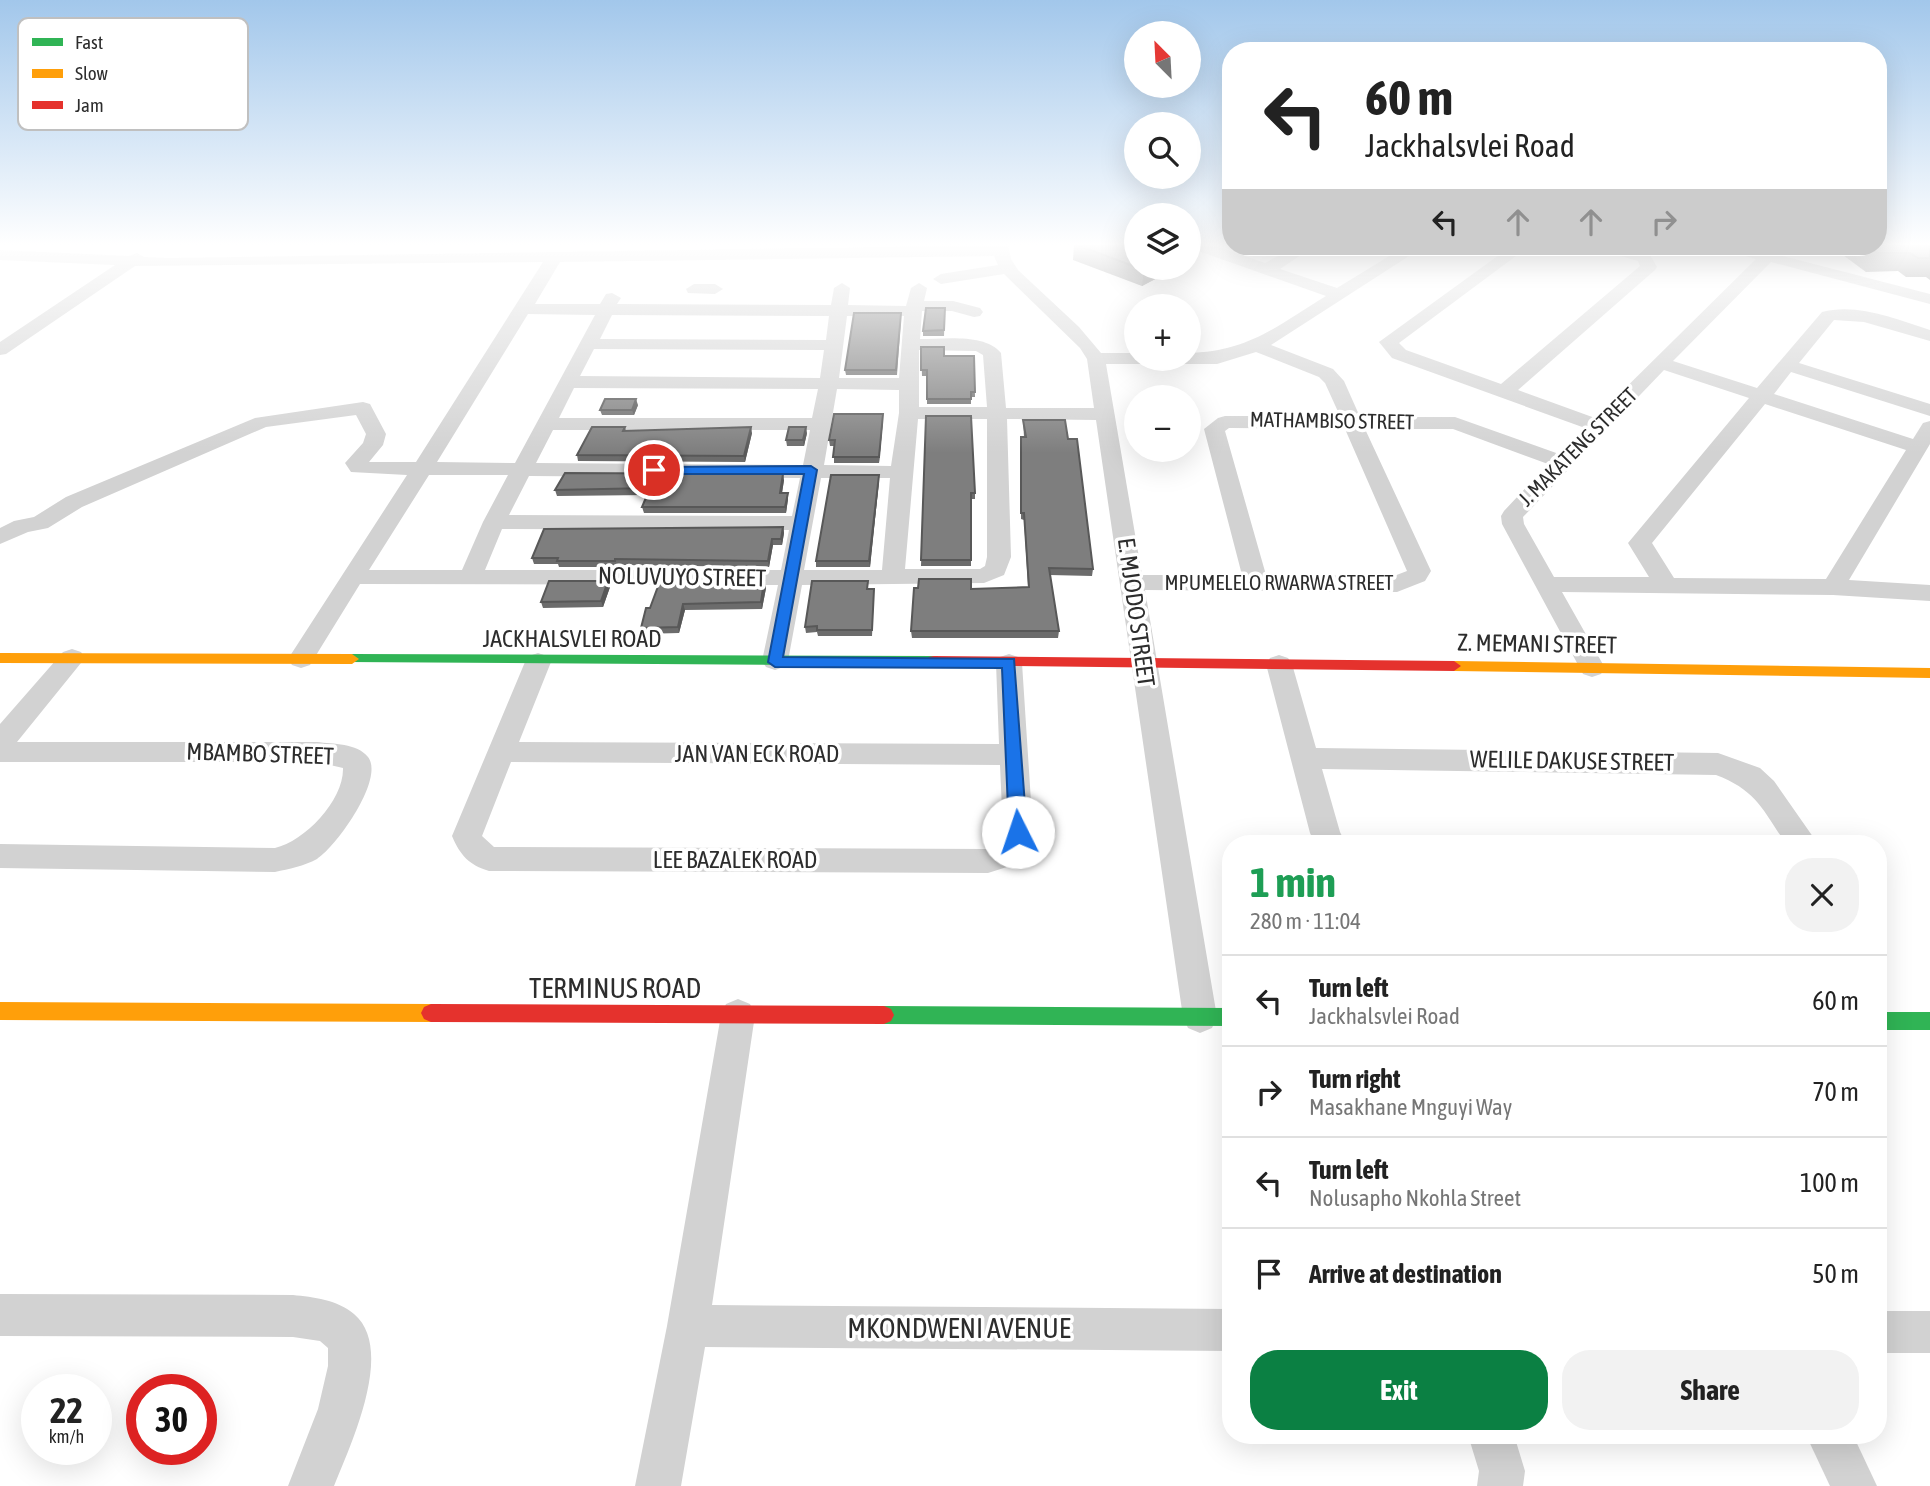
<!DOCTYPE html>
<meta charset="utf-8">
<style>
:root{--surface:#fff;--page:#f2f2f2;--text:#222;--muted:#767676;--line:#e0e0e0;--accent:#0b8043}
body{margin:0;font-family:"Asap Condensed",sans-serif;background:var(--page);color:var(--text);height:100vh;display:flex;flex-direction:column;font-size:26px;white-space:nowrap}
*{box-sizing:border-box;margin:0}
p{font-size:23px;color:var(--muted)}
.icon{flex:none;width:38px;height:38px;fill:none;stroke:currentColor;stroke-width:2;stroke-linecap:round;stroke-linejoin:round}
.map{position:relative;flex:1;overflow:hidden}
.details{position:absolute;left:1222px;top:835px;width:665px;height:609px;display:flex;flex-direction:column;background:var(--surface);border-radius:28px;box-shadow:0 7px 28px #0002}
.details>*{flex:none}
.guide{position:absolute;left:1222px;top:42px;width:665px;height:214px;border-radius:28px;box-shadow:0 7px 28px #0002;background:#fff;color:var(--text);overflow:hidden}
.needle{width:46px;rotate:336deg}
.buttons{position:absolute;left:1124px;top:21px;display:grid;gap:14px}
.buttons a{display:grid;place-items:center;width:77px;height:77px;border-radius:50%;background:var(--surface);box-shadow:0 7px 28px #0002;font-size:35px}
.speed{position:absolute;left:21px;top:1374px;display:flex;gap:14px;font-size:35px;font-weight:700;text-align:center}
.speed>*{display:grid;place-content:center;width:91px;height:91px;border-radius:50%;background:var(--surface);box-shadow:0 7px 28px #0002;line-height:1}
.speed small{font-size:18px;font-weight:400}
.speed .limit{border:10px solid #d22;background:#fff;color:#111}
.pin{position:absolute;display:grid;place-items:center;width:60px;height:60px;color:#fff;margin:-30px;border:4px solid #fff;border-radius:50%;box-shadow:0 2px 7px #0007}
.me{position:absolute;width:77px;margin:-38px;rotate:356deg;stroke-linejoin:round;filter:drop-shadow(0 0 5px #0008)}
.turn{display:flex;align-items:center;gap:24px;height:147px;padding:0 28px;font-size:32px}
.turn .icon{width:91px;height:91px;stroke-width:2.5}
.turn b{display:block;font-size:49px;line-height:60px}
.lanes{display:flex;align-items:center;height:66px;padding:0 28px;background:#0003;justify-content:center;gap:35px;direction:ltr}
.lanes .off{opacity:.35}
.round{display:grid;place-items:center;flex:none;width:74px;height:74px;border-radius:28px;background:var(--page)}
.overview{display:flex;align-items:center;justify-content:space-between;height:119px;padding:0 28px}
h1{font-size:42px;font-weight:700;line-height:52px;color:#1e9e55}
.button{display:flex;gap:14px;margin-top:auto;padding:14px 28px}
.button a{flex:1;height:80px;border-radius:28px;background:var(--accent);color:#fff;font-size:28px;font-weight:700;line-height:80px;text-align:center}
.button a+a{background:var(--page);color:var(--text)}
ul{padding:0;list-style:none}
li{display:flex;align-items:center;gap:21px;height:91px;padding:0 28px;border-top:2px solid var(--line)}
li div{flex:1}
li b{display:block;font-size:26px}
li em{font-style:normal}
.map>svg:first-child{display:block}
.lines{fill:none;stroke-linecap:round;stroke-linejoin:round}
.street{fill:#d2d2d2;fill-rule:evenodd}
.fast{fill:#30b455;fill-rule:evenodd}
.slow{fill:#ff9f0a;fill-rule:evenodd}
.jam{fill:#e5322d;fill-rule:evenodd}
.wall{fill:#6c6c6c}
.shaded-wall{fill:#585858}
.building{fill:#7e7e7e;stroke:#585858;stroke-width:2}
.route{fill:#1a73e8;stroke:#114b97;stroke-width:2}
.labels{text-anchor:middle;stroke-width:7;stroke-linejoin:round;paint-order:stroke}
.far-street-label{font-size:21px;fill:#2d2d2d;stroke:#fff}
.street-label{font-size:24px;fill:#2d2d2d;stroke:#fff}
.near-street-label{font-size:28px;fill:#2d2d2d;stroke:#fff}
.key{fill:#fff;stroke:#c0c0c0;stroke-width:2}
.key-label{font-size:19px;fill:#2d2d2d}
</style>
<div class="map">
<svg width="1930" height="1486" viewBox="0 0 1930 1486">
<rect width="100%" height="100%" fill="#fff"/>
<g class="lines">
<g class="street">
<path d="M1008,245L1011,259L1018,270L1079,327L1101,353H1136V359H1188V353C1248,352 1277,326 1326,296L1190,248L1188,245H1212L1265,263L1294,247H1313L1280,269L1337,288L1404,247H1423L1271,345L1333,369L1344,381L1360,417H1455L1559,454L1585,428L1392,358L1379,342L1510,247H1528L1399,343L1406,350L1501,384L1640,266L1638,261L1599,250L1597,247H1622L1650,255L1657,267L1655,270L1518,390L1595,418L1756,259L1724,250L1722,247H1748L1930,294V304L1771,262L1673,361L1757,388L1822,312C1858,303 1895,319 1930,330V341L1864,322L1834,320L1799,363L1930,404V416L1791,372L1774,394L1913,439L1923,423L1930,421V444L1849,580L1930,585V601L1833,595L1562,592L1605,668L1601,674L1592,677L1583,674L1502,524L1501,516L1504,511L1548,464L1453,429H1365L1431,571L1425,581L1397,592L1145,590L1217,1017L1212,1028L1200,1033L1188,1028L1183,1017L1096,420L1007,419L1011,557L1004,575L984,583L802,585L788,661L784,667L775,670L766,667L762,661L778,585L360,584L310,665L301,668L292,665L288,659L407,475L351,472L345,463L363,443L366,434L356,415L266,427L82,507L48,528L28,532L0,544V528L14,521L34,517L66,497L255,418L363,402L370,404L386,434L383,445L369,462H416L543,262L135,266L6,354L0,355V342L115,265L0,260V250L129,256L137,253L144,257L168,258ZM994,256L998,265L941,274L933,279L941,284L1004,274L1080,348L1087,359L1094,408H1006L1001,353C985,333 944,339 920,339L922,311H952L974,317L980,316L983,312L980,308L953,301H924L927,288L919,283L911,288L906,306L848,305L850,288L842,283L834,288L831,305L617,304L621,298L612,293L606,294L600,304H535L560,262ZM528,314L595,315L515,463L437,462ZM612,315L829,316L826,340L600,339ZM847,316H904L899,378H839ZM594,349L824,350L820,378L580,376ZM919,350L976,351L983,355L987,407H919ZM1256,352L1319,377L1325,383L1340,416H1225L1218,418L1204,429L1242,575H1142L1106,364H1217ZM1664,370L1749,398L1628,543L1649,577H1554L1524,524L1523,517ZM574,388L818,389L812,418H559ZM837,389L899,390V413L891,466L824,465ZM1765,404L1906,450L1826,579L1674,578L1652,543ZM918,419H987V557L985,566L980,569H905ZM1229,428L1345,429L1407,571L1394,576L1266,575L1225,431ZM553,430H810L803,465L536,463ZM429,475H508L483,522L462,570H369ZM529,476L800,478L792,516L509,515ZM821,478H890L882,570H804ZM502,529L789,530L781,570H485Z"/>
<polygon points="694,284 715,284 723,289 715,294 688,293 686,289"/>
<path d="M72,649L81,652L85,658L17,742H317C333,744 357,743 368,757C385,779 336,847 317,859C304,866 289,869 275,872L0,868V844L275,848C305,841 344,800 343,768L317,762H0V724L63,652Z"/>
<path d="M538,653L547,656L551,662L519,742L999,744L996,663L1000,657L1009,654L1018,657L1022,663L1033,832L1019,860L1010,866L988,873L489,871C469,865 460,855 452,836L525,662L529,656ZM511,762L1000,765L1003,832L997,843L988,849L494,847L482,836Z"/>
<path d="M1279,655L1288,658L1292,664L1316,748L1718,753L1760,768L1774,781L1818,844H1786C1763,810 1756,790 1716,775L1322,769L1340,832L1346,844H1315L1310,833L1266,664L1270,658Z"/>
<polygon points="738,999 750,1004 755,1015 712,1305 1230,1309 1230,1351 705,1347 681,1486 635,1486 667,1326 721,1015 726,1004"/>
<path d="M0,1294L293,1295C313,1297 338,1300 354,1314C396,1349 350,1446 334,1486H288L318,1409L328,1366V1348L320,1341L293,1337L0,1336Z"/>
<rect x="1878" y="1311" width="52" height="42"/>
<polygon points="1468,1435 1514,1435 1525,1471 1523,1486 1477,1486 1479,1471"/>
<polygon points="1806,1435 1853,1435 1877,1486 1830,1486"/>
</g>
<g class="fast">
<polygon points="352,654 934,656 941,661 934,666 347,662 345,659"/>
<polygon points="884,1006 1230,1008 1230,1026 884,1024 877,1021 874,1015 877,1009"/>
<rect x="1878" y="1012" width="52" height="18"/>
</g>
<g class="slow">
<polygon points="0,653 352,654 359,659 352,664 0,663"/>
<polygon points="1454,661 1930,668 1930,678 1454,671 1447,666"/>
<polygon points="0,1002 431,1004 438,1007 441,1013 438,1019 431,1022 0,1020"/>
</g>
<g class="jam">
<polygon points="934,656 1454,661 1461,666 1454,671 929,665 927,661 929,657"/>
<polygon points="431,1004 884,1006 891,1009 894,1015 891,1021 884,1024 431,1022 424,1019 421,1013 424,1007"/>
</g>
</g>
<g class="wall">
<polygon points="1074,245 1136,245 1136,268 1176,268 1142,286 1073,260"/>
<polygon points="1930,245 1930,280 1926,277 1906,277 1898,271 1866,272 1832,247"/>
<polygon points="945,308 944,336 923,336 923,331"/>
<polygon points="901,319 897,375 846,375 845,370"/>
<polygon points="921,347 944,356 974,356 975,397 971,397 971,404 927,404 927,376 922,376"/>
<polygon points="638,405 634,415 602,415 600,410"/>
<polygon points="926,416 975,493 975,499 971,499 971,566 921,566"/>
<polygon points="883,420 879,463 834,463 834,446 830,446 829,440"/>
<polygon points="1023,420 1068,439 1093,569 1092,576 1050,575 1059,631 1058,638 912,638 911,631 971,589 1028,587 1024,520 1021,519 1021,437 1024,437"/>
<polygon points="625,427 626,431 752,433 745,462 578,461 577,455"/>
<polygon points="807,433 804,446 787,446 786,440"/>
<polygon points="784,480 782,493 788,499 786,513 644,513 642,507 648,495 557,496 555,490"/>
<polygon points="879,481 870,567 816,567 816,561"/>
<polygon points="783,527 784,533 782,545 773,545 769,567 617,565 616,567 559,567 558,564 534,564 532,558"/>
<polygon points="610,587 603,607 543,608 541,602"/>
<polygon points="766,588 762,609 685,610 679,633 642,634 641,628 650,608"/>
<polygon points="868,589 874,595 872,636 818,636 817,632 806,633 805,627"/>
</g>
<g class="shaded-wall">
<polygon points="1148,268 1176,268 1142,286 1144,270"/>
<polygon points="636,399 638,405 634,415 632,410"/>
<polygon points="883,414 883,420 879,463 879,457"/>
<polygon points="751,427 752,433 745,462 744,456"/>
<polygon points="806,427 807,433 804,446 803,440"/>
<polygon points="783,474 784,480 781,499 780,493"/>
<polygon points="879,475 879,481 870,567 869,561"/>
<polygon points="788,493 788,499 786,513 785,507"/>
<polygon points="783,527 784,533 782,545 781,539"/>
<polygon points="772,539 773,545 769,567 768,561"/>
<polygon points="608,581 610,587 603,607 601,601"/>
<polygon points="764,581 766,588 762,609 761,602"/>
<polygon points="683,604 685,610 679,633 678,627"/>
</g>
<g class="building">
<polygon points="1077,245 1136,245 1136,267"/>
<polygon points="1878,245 1930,245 1930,258 1918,258 1910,253 1878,253 1868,247 1878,247"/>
<polygon points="926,308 945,308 944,330 923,331"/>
<polygon points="854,313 901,313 896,370 845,370"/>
<polygon points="921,347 944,347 944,356 974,356 975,392 971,392 971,399 927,399 927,370 921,370"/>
<polygon points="605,399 636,399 632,410 600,410"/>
<polygon points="834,414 883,414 879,457 833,457 835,440 829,440"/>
<polygon points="926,416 971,416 975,493 971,493 971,560 921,560"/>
<polygon points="1023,420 1065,420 1068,439 1077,439 1093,569 1049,568 1059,631 911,631 914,588 918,588 919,579 971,579 971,589 1029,587 1024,513 1021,513 1021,437 1026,437"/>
<polygon points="592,427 625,427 623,431 751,427 744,456 577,455"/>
<polygon points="789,427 806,427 803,440 786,440"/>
<polygon points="565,473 783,474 780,493 788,493 785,507 642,507 650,488 555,490"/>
<polygon points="831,475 879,475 869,561 816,561"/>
<polygon points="783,527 781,539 772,539 768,561 615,559 615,561 557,561 558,558 532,558 544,529"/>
<polygon points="549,581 608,581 601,601 541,602"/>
<polygon points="660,581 764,581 761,602 683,604 678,627 641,628 646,608 650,608"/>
<polygon points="812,581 868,581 867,589 874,589 872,630 817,630 817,626 805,627"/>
</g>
<linearGradient id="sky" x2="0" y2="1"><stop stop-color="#a2c7eb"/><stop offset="0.54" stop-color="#fff"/><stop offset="1" stop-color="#fff" stop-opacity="0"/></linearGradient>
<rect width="1930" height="453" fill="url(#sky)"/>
<polygon class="route" points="811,466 817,470 783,657 1014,659 1027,832 1024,837 1012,837 1009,832 1002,668 775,667 768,662 804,474 654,474 648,470 654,467"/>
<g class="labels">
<g class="far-street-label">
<text transform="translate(1332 421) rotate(1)" y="7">MATHAMBISO STREET</text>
<text transform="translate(1578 447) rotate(-45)" y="7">J. MAKATENG STREET</text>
<text x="1279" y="590">MPUMELELO RWARWA STREET</text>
</g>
<g class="street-label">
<text transform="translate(682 577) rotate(1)" y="8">NOLUVUYO STREET</text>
<text transform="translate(1136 612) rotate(82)" y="8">E. MJODO STREET</text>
<text x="572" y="647">JACKHALSVLEI ROAD</text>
<text transform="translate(1537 644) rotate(1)" y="8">Z. MEMANI STREET</text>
<text transform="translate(260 754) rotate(2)" y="8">MBAMBO STREET</text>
<text x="757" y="762">JAN VAN ECK ROAD</text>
<text transform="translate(1572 761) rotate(1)" y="8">WELILE DAKUSE STREET</text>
<text x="735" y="868">LEE BAZALEK ROAD</text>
</g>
<g class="near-street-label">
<text x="615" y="998">TERMINUS ROAD</text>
<text x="959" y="1338">MKONDWENI AVENUE</text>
</g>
</g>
<rect x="18" y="18" width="230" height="112" rx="10" class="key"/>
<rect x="32" y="38" width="31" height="8" fill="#30b455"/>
<rect x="32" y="69" width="31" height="9" fill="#ff9f0a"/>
<rect x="32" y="101" width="31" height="8" fill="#e5322d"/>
<g class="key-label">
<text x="75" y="49">Fast</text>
<text x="75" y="80">Slow</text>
<text x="75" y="112">Jam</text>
</g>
</svg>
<div class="buttons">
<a><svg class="needle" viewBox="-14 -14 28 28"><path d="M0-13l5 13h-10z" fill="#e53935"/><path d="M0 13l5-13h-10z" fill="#767676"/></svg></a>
<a><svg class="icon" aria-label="search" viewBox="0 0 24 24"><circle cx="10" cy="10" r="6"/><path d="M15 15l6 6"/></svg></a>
<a><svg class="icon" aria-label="layers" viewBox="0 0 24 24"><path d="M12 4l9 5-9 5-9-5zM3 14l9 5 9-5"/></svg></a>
<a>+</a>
<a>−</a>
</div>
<div class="speed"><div>22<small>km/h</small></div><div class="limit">30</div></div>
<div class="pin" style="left:654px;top:470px;background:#d93025"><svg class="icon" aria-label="arrive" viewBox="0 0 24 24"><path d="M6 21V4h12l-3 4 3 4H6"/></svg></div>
<svg class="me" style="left:1018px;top:832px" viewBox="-20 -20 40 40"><circle r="19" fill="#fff"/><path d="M0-13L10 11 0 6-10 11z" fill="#1a73e8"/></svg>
<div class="guide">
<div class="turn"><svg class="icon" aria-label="left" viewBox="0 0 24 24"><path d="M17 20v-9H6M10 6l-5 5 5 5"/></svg><div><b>60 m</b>Jackhalsvlei Road</div></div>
<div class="lanes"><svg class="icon" aria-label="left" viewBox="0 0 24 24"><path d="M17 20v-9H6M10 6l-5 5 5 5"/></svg><svg class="icon off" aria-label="ahead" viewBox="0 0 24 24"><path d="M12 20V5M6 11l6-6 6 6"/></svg><svg class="icon off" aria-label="ahead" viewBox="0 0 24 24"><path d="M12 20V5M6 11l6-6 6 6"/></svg><svg class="icon off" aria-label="right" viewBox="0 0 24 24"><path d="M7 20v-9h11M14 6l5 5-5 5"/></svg></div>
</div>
<section class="details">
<div class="overview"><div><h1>1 min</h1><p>280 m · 11:04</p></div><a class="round"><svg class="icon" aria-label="close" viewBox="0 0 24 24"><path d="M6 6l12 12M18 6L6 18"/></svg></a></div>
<ul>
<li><svg class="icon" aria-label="left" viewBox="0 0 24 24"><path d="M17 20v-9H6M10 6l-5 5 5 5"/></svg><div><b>Turn left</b><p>Jackhalsvlei Road</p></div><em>60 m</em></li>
<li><svg class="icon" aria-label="right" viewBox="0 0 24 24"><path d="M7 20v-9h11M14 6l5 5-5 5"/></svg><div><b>Turn right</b><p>Masakhane Mnguyi Way</p></div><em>70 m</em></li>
<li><svg class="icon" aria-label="left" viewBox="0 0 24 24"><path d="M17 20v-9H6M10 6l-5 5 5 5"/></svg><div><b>Turn left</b><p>Nolusapho Nkohla Street</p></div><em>100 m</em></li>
<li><svg class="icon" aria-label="arrive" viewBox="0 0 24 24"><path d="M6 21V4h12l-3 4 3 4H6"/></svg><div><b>Arrive at destination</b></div><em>50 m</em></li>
</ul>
<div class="button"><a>Exit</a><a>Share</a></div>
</section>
</div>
